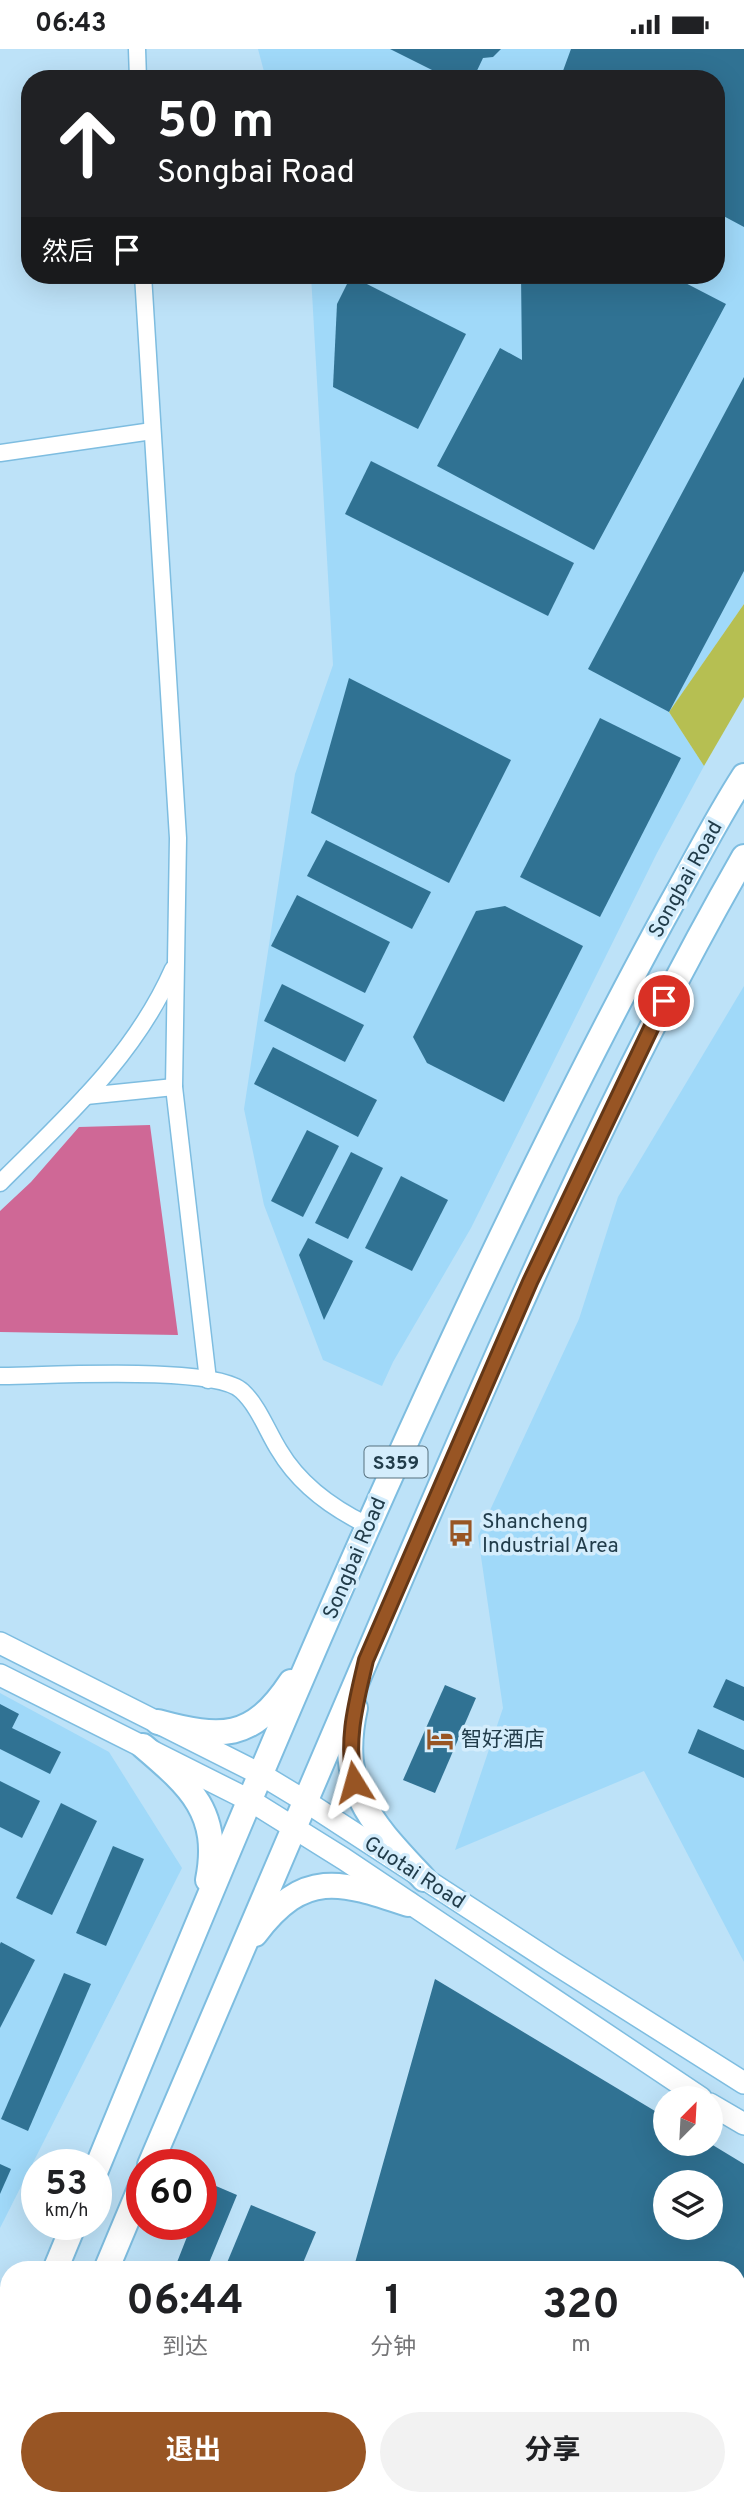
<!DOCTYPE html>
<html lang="zh">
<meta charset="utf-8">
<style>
:root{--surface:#fff;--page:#f2f2f2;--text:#202124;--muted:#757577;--accent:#985524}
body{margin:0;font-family:Overpass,"Noto Sans SC",sans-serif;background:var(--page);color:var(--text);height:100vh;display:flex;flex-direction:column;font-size:26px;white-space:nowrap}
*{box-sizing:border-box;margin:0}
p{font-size:23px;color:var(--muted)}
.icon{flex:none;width:38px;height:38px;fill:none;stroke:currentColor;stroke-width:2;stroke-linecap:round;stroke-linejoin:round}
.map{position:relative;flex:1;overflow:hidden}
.sheet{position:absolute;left:0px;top:2212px;width:746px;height:245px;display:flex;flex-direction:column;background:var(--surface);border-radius:28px 28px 0 0;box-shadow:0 7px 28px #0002}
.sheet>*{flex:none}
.hud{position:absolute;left:21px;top:21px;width:704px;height:214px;border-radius:28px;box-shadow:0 7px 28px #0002;background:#202124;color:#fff;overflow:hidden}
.needle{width:46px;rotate:24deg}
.buttons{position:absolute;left:653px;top:2037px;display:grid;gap:14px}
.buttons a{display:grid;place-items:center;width:70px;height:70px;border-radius:50%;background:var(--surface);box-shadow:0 7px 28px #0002;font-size:35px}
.speed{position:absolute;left:21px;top:2100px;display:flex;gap:14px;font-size:35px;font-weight:700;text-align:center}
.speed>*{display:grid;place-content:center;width:91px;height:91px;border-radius:50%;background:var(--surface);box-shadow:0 7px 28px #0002;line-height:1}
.speed small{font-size:18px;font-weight:400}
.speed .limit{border:10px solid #d22;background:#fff;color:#111}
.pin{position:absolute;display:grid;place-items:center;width:60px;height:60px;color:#fff;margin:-30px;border:4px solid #fff;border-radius:50%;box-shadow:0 2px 7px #0007}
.me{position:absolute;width:77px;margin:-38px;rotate:352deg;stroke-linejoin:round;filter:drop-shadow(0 0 5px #0008)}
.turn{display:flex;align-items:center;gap:24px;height:147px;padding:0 21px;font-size:32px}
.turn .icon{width:91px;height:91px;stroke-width:2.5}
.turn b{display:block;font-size:49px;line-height:60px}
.then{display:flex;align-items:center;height:66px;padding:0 21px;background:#0003;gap:14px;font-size:26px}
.eta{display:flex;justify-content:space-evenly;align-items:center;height:119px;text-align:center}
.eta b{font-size:42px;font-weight:700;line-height:49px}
.button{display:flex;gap:14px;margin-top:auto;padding:14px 21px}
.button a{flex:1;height:80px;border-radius:42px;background:var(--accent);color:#fff;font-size:28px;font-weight:700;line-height:80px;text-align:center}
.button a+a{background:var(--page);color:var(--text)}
.status{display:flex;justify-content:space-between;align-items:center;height:49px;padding:0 35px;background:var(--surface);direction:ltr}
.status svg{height:19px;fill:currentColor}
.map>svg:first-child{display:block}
.built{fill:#a0d9f9}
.green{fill:#b6bf52}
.water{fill:#cf6896}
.building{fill:#307293;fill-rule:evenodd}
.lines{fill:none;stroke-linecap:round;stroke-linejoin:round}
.street-casing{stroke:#7ebde0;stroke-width:19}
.secondary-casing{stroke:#7ebde0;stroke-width:24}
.primary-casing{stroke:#7ebde0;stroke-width:28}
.street{stroke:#fff;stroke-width:16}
.secondary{stroke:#fff;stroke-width:21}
.primary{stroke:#fff;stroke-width:24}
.route-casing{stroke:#633717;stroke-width:18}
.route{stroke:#985524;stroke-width:12}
.labels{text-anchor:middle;stroke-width:7;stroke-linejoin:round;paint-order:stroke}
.shield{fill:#d4edfc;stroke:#57717f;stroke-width:2}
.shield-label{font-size:19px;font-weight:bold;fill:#213c4a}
.street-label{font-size:21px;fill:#213c4a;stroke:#d4edfc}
.poi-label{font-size:21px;fill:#213c4a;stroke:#d4edfc;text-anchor:start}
</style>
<div class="status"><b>06:43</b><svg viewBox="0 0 49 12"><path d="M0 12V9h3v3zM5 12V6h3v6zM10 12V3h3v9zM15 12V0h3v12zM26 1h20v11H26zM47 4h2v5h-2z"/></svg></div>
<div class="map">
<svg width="744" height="2457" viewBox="0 0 744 2457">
<rect width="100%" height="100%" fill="#bde2f8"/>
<g class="built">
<polygon points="258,0 744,0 744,555 669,663 704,717 657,804 471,1179 393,1313 382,1337 323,1311 264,1156 244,1060 295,725 333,616 311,226 716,226 716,30 266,30"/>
<polygon points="744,937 744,1913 644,1722 455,1801 503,1659 478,1487 579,1270 618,1148"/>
<polygon points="0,1644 109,1703 182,1819 0,2179"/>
<polygon points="77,2448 585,2448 619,2457 74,2457"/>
</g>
<polygon class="green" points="744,555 744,648 704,717 669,663"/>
<polygon class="water" points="150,1076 178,1286 0,1283 0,1162 31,1133 79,1078"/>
<g class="building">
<polygon points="390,0 501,0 493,8 483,9 473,30 450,30"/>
<polygon points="571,0 744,0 744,178 716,163 716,30 560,30"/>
<polygon points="521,226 670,226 726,255 594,501 437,417 500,299 522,311"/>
<polygon points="351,227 466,285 418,380 333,338 337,255"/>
<polygon points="744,328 744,522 669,663 588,620"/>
<polygon points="371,412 574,514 548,567 345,465"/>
<polygon points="349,629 511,711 449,834 311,764"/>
<polygon points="600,669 681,709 600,868 520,828"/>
<polygon points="326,791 431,843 412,880 307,827"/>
<polygon points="297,846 390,893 365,944 271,897"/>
<polygon points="505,857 583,897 504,1053 427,1014 413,988 476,862"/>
<polygon points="282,935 364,976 345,1013 264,972"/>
<polygon points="273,998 377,1051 358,1088 254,1035"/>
<polygon points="307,1081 339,1097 303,1168 271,1152"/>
<polygon points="351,1103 383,1119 348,1190 315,1174"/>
<polygon points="401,1127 448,1151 412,1222 365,1199"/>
<polygon points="308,1189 353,1212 324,1271 299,1206"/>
<polygon points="726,1630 744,1638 744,1672 713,1658"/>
<polygon points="445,1636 476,1649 435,1744 403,1731"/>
<polygon points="0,1655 19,1665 12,1679 61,1703 50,1725 0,1700"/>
<polygon points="698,1680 744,1701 744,1729 688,1704"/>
<polygon points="0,1732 40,1752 22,1789 0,1778"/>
<polygon points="61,1754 97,1772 52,1866 16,1849"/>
<polygon points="113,1797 144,1810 106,1897 76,1884"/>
<polygon points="1,1893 35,1911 0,1979 0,1895"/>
<polygon points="64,1924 91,1935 28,2082 1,2070"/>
<path d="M435,1930L665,2068V2095H711L744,2115V2448L719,2457H619L589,2449L737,2448V2221H353ZM665,2133H710V2179H665Z"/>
<polygon points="0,2115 11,2120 0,2145"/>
<polygon points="209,2134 237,2146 206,2221 174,2221 192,2175 201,2175 201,2153"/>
<polygon points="251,2156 316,2183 300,2221 224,2221"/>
<polygon points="83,2448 116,2448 112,2457 80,2457"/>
<polygon points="233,2448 400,2448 403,2449 400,2457 229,2457"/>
</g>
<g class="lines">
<defs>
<g id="street">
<polyline points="137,0 138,30"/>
<polyline points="143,226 178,789 174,1038 208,1331"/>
<polyline points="0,404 152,382"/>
<polyline points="86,1047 174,1038"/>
<path d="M0,1134C67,1067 134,1008 173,920"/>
<path d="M0,1327C44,1327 215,1316 242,1342C259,1358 267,1382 279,1401C299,1435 332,1459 367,1476"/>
</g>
<g id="secondary">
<polyline points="0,1594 262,1726 305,1752 554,1914 744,2034"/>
<polyline points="0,1626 251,1752 344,1810 701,2049"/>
<polyline points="710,2055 744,2075"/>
</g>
<g id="primary">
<path d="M355,1659C337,1741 372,1774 424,1830"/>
<path d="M158,1673C221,1690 252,1692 291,1633"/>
<path d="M143,1697C191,1738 221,1764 208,1831"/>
<path d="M255,1885C304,1820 340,1832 408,1855"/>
<path d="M150,2116C232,1920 317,1726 400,1531C505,1286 611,1040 744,808"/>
<path d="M96,2121C232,1790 369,1459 526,1137C575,1037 625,938 679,841C700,803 720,764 744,727"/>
<polyline points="55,2221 74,2175"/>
<polyline points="106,2221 142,2135"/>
<polyline points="0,2356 9,2334"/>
<polyline points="7,2457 11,2448"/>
</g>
</defs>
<use href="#street" class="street-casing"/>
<use href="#secondary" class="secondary-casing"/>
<use href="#primary" class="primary-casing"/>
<use href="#street" class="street"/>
<use href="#secondary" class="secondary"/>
<use href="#primary" class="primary"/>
</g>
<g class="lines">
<defs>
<path id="route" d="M354,1733C346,1688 356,1655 366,1611L530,1233L664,952"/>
</defs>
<use href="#route" class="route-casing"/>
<use href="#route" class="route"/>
</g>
<defs>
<symbol id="bus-bare" viewBox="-9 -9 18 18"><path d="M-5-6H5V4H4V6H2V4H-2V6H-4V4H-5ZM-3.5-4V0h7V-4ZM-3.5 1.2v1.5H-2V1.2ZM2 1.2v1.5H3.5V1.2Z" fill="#985524" stroke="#d4edfc" stroke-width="2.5" paint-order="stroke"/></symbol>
<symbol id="hotel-bare" viewBox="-9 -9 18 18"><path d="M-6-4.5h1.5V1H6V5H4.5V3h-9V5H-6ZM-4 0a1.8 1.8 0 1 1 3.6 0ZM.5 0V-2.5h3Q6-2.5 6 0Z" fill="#985524" stroke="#d4edfc" stroke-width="2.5" paint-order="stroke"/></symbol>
</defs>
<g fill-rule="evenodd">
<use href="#bus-bare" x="442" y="1465" width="38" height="38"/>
<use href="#hotel-bare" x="421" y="1671" width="38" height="38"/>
</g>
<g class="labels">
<rect class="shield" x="364.5" y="1397.5" width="63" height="31" rx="5"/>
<g class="shield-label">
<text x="396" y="1420">S359</text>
</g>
<g class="street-label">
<text transform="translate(685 830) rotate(-61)" y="7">Songbai Road</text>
<text transform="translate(354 1509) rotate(-67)" y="7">Songbai Road</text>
<text transform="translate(415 1823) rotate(33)" y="7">Guotai Road</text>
</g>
<g class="poi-label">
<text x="482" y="1479">Shancheng<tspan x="482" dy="24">Industrial Area</tspan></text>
<text x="461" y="1697">智好酒店</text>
</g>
</g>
</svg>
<div class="buttons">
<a><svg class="needle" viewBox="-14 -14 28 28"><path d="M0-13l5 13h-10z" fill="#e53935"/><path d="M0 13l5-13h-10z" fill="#757577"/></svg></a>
<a><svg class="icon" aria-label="layers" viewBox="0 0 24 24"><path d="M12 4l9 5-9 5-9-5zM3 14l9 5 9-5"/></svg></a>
</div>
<div class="speed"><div>53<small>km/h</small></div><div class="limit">60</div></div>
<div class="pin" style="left:664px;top:952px;background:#d93025"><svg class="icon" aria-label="arrive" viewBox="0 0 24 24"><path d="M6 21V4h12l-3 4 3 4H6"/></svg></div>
<svg class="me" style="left:354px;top:1733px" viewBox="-20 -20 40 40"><path d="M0-17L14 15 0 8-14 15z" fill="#985524" stroke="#fff" stroke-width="4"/></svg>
<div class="hud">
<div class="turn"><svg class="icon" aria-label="ahead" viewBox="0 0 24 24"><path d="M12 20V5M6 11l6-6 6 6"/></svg><div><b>50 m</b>Songbai Road</div></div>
<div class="then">然后<svg class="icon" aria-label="arrive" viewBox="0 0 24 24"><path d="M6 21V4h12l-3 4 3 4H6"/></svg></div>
</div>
<section class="sheet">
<div class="eta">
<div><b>06:44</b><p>到达</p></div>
<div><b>1</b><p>分钟</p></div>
<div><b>320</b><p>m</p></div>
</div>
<div class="button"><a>退出</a><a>分享</a></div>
</section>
</div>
